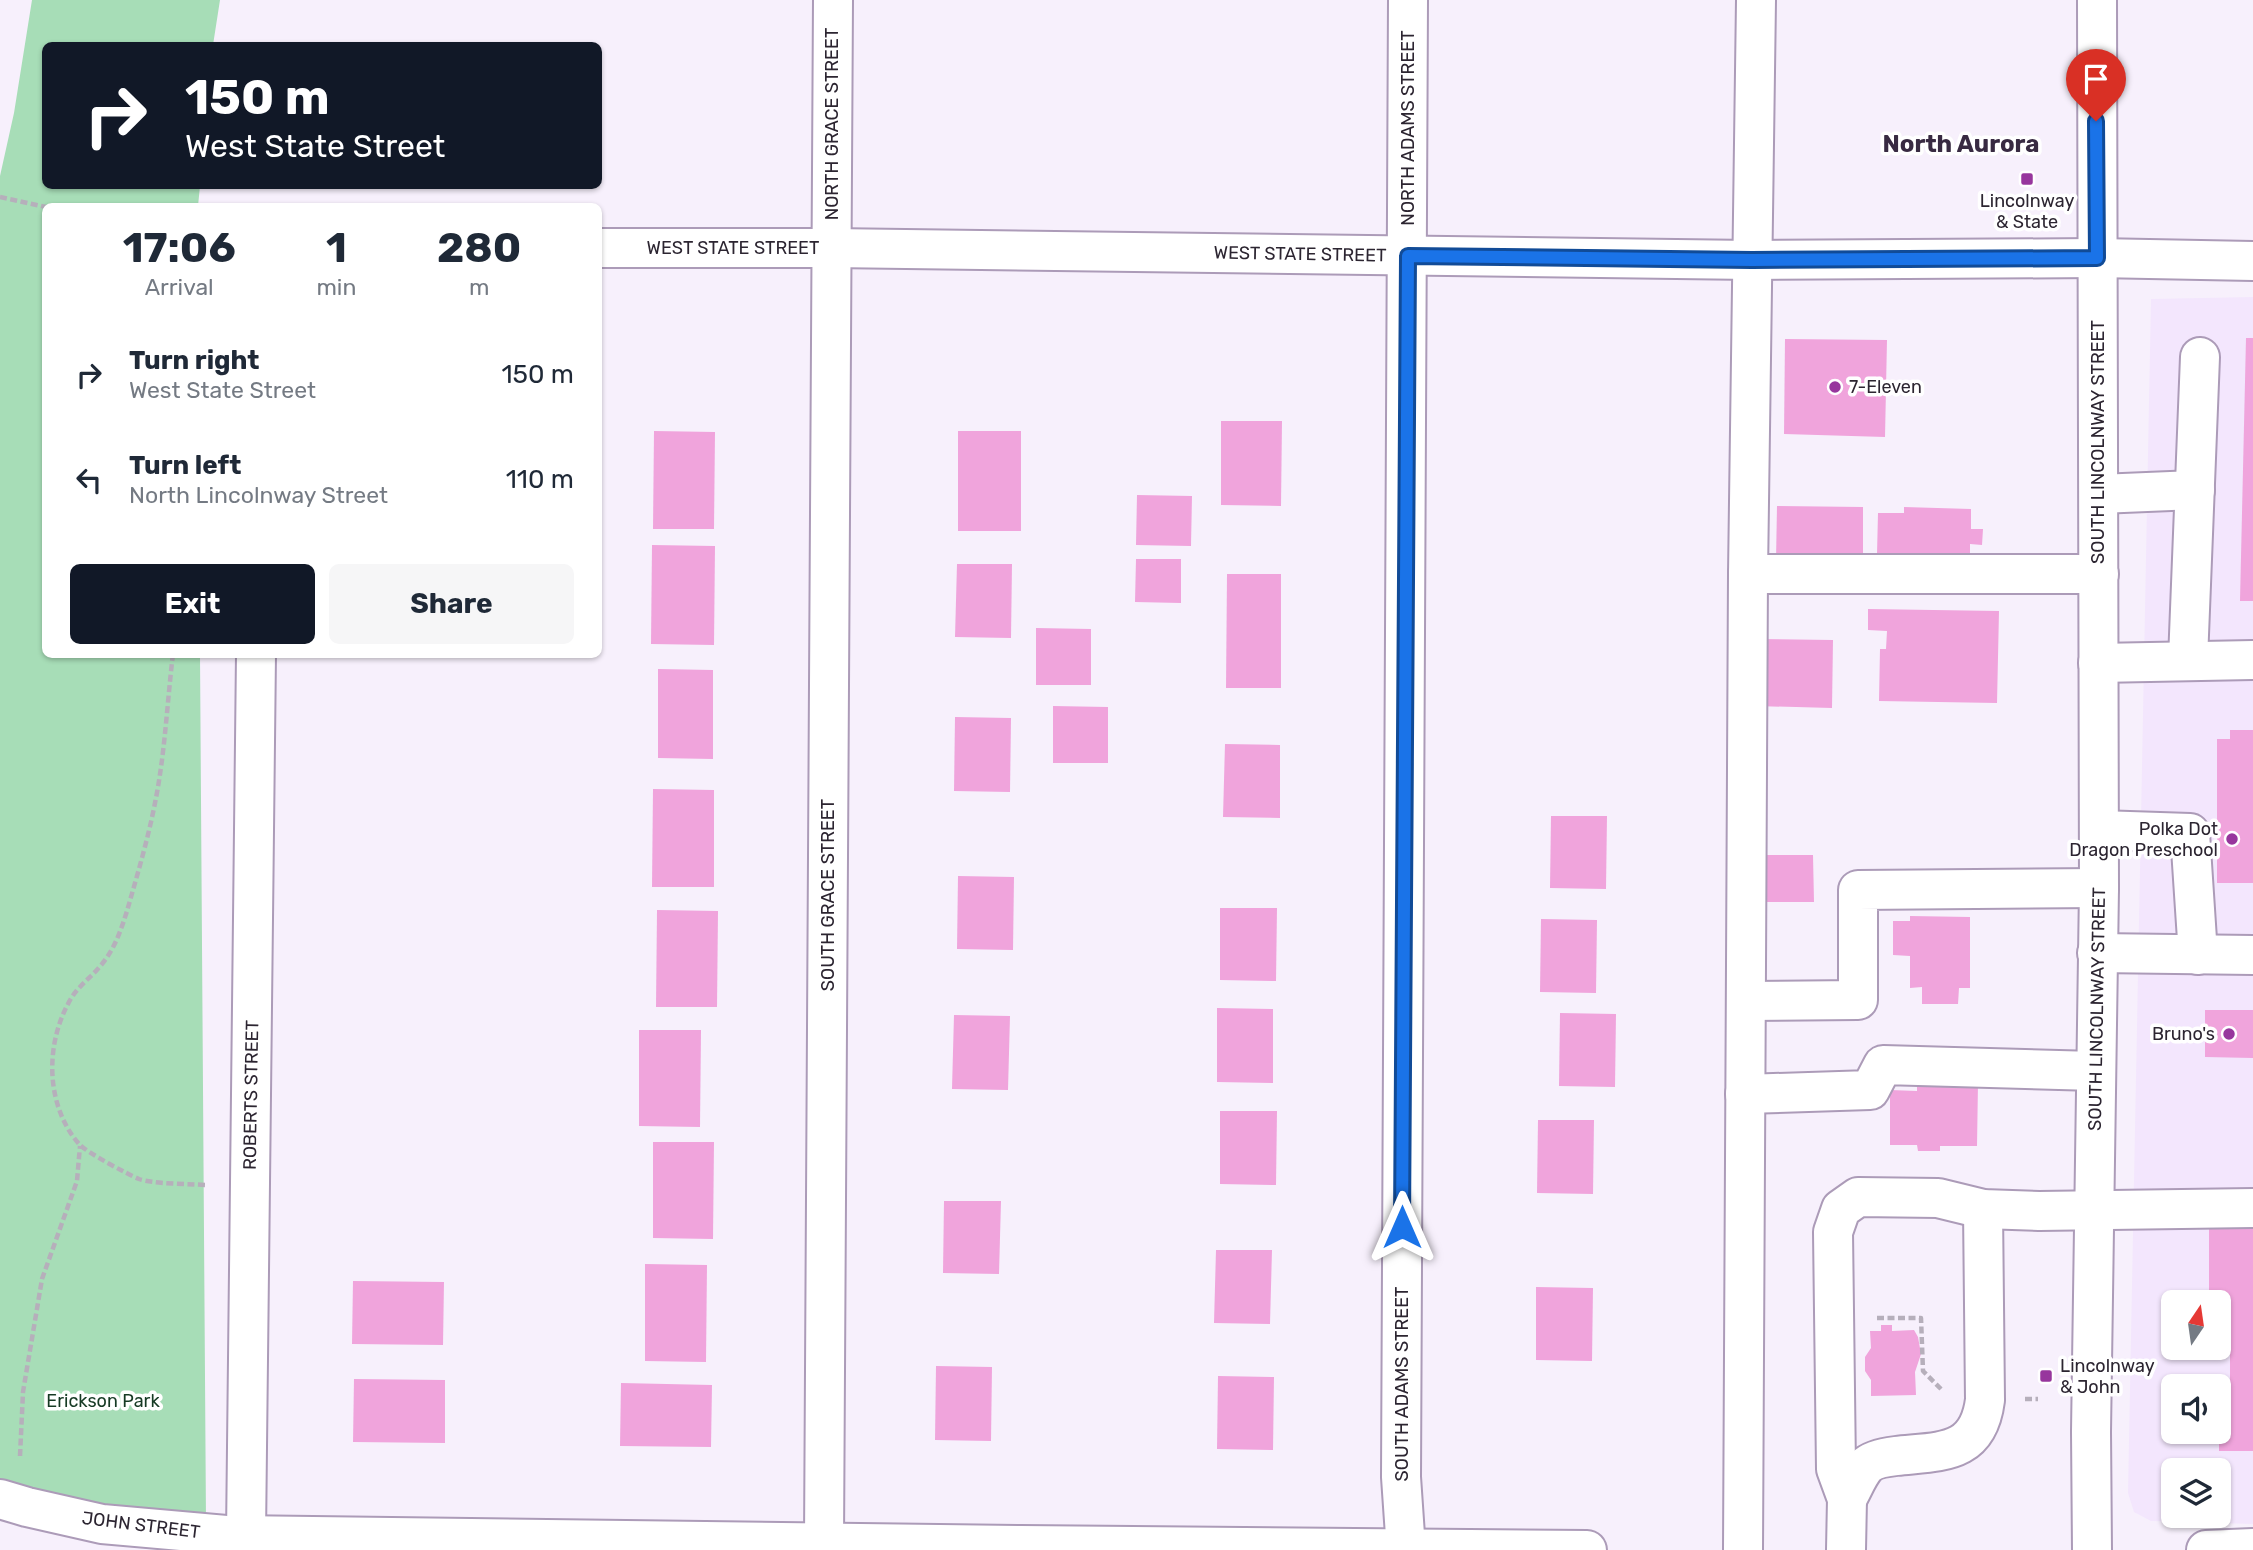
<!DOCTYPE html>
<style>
:root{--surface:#fff;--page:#f6f6f7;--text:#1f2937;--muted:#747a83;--accent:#111827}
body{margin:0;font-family:Rubik,sans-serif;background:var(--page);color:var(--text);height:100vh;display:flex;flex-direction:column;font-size:26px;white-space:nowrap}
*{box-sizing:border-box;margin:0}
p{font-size:23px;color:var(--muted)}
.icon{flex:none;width:38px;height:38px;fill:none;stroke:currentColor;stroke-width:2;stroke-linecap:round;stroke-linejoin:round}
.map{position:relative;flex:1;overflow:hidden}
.drawer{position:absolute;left:42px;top:203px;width:560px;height:455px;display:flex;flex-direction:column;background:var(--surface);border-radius:10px;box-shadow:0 2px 5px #0004}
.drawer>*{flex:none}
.hud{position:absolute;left:42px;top:42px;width:560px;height:147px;border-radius:10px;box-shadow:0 2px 5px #0004;background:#111827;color:#fff;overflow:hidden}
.needle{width:46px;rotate:13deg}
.fabs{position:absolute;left:2161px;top:1290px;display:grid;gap:14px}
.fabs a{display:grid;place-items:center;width:70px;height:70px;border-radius:10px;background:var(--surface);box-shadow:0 2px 5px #0004;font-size:35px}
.pin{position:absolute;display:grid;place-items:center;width:60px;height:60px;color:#fff;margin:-72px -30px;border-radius:50% 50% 50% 0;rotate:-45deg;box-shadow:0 0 7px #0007}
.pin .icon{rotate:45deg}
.me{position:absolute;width:77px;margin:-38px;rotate:0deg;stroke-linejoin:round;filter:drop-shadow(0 0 5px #0008)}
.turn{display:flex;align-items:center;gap:24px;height:147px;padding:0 28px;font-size:32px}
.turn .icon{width:91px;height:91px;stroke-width:2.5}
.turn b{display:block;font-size:49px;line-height:60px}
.eta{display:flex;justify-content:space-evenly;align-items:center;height:119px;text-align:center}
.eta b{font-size:42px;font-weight:700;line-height:49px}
.button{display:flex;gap:14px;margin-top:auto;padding:14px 28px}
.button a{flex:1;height:80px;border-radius:10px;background:var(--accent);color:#fff;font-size:28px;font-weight:700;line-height:80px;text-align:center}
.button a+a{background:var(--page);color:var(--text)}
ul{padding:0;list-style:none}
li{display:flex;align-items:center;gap:21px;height:105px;padding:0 28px}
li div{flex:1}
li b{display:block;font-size:26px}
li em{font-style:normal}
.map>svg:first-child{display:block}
.built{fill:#f3e6fd;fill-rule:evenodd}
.green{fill:#a7ddb7}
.building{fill:#f0a4dc}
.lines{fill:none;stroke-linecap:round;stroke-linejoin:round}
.minor-casing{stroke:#ac9bb8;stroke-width:42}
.major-casing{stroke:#ac9bb8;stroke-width:42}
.path{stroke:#b6afbb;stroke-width:4.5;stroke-dasharray:7 3.5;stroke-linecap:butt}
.minor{stroke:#fff;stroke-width:38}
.major{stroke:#fff;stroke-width:38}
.route-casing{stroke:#114b97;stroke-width:18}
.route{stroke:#1a73e8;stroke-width:12}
.poi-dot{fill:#97369d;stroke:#fff;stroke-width:2.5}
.labels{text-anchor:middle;stroke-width:7;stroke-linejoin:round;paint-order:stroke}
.street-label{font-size:18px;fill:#2c2531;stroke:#fff}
.poi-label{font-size:18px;fill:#2c2531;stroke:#fff;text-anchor:start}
.park-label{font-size:18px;fill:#163a24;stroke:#fff}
.district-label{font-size:24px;font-weight:bold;fill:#382a42;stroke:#fff}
</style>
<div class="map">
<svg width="2253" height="1550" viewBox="0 0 2253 1550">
<rect width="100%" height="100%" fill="#f7f0fc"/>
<path class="built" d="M2253,297V1524L2151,1521L2134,1512L2128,1493L2151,299ZM2174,1302H2219V1348H2174ZM2174,1386H2219V1432H2174ZM2174,1470H2219V1516H2174Z"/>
<polygon class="green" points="32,0 220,0 213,45 46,46 46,186 200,186 198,206 46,206 46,654 200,655 206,1521 23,1494 0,1484 0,176 14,113"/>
<g class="building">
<polygon points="2246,338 2253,338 2253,601 2240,601"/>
<polygon points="1785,339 1887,340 1885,437 1784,434"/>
<polygon points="1221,421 1282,421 1281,506 1221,505"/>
<polygon points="654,431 715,432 714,529 653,529"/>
<rect x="958" y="431" width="63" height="100"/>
<polygon points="1137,495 1192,496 1191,546 1136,545"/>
<polygon points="1777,506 1863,507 1863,562 1776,561"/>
<polygon points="1904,507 1971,509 1971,529 1983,529 1982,545 1970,544 1970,561 1903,560 1902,554 1877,554 1878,513 1904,513"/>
<polygon points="652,545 715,546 714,645 651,644"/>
<polygon points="1136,559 1181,559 1181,603 1135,602"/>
<polygon points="957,564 1012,564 1011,638 955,637"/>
<polygon points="1227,574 1281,574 1281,688 1226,688"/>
<polygon points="1868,609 1999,611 1997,703 1879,701 1880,649 1886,649 1887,631 1868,630"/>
<polygon points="1036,628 1091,629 1091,685 1036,685"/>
<polygon points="1757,639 1833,640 1832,708 1756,706"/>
<polygon points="658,669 713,670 713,759 658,758"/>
<polygon points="1053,706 1108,707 1108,763 1053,763"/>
<polygon points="955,717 1011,718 1010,792 954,791"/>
<polygon points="2230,730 2253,730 2253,883 2217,883 2217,739 2230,739"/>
<polygon points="1225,744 1280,745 1280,818 1223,817"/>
<polygon points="653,789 714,790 714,887 652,887"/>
<polygon points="1551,816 1607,816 1606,889 1550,888"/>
<polygon points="1753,855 1813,855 1814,902 1753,902"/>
<polygon points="958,876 1014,877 1013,950 957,949"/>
<polygon points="1220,908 1277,908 1276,981 1220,980"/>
<polygon points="657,910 718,911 717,1007 656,1007"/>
<polygon points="1910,916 1970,917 1970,988 1959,988 1958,1004 1922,1004 1922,987 1910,988 1910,956 1893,955 1893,921 1910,921"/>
<polygon points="1541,919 1597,920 1596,993 1540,992"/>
<polygon points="1217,1008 1273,1009 1273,1083 1217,1082"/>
<polygon points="2205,1010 2253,1010 2253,1058 2205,1057"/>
<polygon points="1560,1013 1616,1014 1615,1087 1559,1086"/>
<polygon points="954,1015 1010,1016 1008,1090 952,1089"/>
<polygon points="639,1030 701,1030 700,1127 639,1126"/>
<polygon points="1917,1071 1978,1083 1977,1146 1940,1146 1940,1151 1918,1151 1917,1145 1890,1145 1890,1090 1917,1091"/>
<polygon points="1220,1111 1277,1111 1276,1185 1220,1184"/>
<polygon points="1538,1120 1594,1120 1593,1194 1537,1193"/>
<polygon points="653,1142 714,1142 713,1239 653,1238"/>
<polygon points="944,1201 1001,1201 999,1274 943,1273"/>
<polygon points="2209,1216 2253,1217 2253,1451 2219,1451 2219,1415 2230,1415 2230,1299 2209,1299"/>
<polygon points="1216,1250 1272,1250 1270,1324 1214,1323"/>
<polygon points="645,1264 707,1265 706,1362 645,1361"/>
<polygon points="353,1281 444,1282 443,1345 352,1344"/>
<polygon points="1536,1287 1593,1288 1592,1361 1536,1360"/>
<polygon points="1881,1325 1892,1325 1892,1331 1914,1330 1918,1337 1921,1354 1915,1372 1916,1395 1871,1396 1871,1380 1865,1371 1865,1357 1871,1348 1870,1331 1881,1331"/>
<polygon points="936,1366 992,1367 991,1441 935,1440"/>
<polygon points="1218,1376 1274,1377 1273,1450 1217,1449"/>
<polygon points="354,1379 445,1380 445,1443 353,1442"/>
<polygon points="621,1383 712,1385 711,1447 620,1446"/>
</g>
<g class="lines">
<defs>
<g id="minor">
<polyline points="598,248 831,248 1752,260 2097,258"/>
<polyline points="2099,494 2195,490"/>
<polyline points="1748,574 2099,574"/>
<polyline points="2188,660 2200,357"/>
<polyline points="2098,663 2253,660"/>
<polyline points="2099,830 2190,833 2198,955"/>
<polyline points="2097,953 2253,955"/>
<polyline points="1746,1001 1858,1000 1858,890 2099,888"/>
<polyline points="1745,1094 1870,1090 1883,1065 2095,1071"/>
<polyline points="0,1499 27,1507 102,1524 226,1535 1021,1545 1587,1550"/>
<path d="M1847,1499C1853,1489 1858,1475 1866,1466C1873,1459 1887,1457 1896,1456C1942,1451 1978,1455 1985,1400L1983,1209"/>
<polyline points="246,1535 256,654"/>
<polyline points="824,1542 833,0"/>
<polyline points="1406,1550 1401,1477 1408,0"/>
<polyline points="1743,1550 1748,574 1756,0"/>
<polyline points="1846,1550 1847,1499 1836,1469 1833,1232 1841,1209 1858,1197 1938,1198 1983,1209 2039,1211 2253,1208"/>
<polyline points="2206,1550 2253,1548"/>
</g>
<g id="major">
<polyline points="2097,258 2253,261"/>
<polyline points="2092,1550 2091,1432 2099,888 2097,0"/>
</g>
</defs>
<use href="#minor" class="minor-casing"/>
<use href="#major" class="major-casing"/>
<g class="path">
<polyline points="0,197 46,207"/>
<path d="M173,654C167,703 165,754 155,803C148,839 137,876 127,911C121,930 115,948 102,964C91,978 76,987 68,1004C45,1047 46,1106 79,1144C86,1152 127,1174 139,1179C153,1184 190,1184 207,1185"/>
<polyline points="1877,1318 1921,1318 1923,1371 1942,1390"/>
<polyline points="2025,1399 2038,1399"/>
<polyline points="20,1456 23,1392 42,1279 77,1181 80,1146"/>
</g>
<use href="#minor" class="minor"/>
<use href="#major" class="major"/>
</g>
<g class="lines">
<defs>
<polyline id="route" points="1402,1227 1408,256 1752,260 2097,258 2096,121"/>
</defs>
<use href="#route" class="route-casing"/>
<use href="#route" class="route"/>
</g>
<g class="poi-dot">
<rect x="2020" y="172" width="14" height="14" rx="3.5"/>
<circle cx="1835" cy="387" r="7"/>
<circle cx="2232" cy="839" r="7"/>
<circle cx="2229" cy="1034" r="7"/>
<rect x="2039" y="1369" width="14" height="14" rx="3.5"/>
</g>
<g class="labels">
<g class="street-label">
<text transform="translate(832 124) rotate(-90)" y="6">NORTH GRACE STREET</text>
<text transform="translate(1408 128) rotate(-90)" y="6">NORTH ADAMS STREET</text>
<text x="733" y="254">WEST STATE STREET</text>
<text transform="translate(1300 254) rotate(1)" y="6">WEST STATE STREET</text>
<text transform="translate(2098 442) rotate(-90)" y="6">SOUTH LINCOLNWAY STREET</text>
<text transform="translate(828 895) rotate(-90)" y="6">SOUTH GRACE STREET</text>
<text transform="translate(2097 1009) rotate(-89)" y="6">SOUTH LINCOLNWAY STREET</text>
<text transform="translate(251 1095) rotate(-89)" y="6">ROBERTS STREET</text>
<text transform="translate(1402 1384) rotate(-90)" y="6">SOUTH ADAMS STREET</text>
<text transform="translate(141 1525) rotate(7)" y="6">JOHN STREET</text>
</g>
<g class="poi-label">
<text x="2027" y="207" text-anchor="middle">Lincolnway<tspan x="2027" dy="21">&amp; State</tspan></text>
<text x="1849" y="393">7-Eleven</text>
<text x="2218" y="835" text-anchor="end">Polka Dot<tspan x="2218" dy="21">Dragon Preschool</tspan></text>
<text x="2215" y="1040" text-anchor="end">Bruno's</text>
<text x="2060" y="1372">Lincolnway<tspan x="2060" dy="21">&amp; John</tspan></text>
</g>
<g class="park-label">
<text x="103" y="1407">Erickson Park</text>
</g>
<g class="district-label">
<text x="1961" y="152">North Aurora</text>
</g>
</g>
</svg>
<div class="fabs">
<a><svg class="needle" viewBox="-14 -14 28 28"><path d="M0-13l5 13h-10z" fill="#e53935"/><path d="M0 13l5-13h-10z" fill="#747a83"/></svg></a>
<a><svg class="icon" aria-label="sound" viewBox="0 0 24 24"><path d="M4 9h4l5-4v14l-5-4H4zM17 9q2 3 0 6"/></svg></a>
<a><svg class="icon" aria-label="layers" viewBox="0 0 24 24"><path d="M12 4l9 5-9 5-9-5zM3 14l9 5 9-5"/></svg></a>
</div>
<div class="pin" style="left:2096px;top:121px;background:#d93025"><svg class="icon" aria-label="arrive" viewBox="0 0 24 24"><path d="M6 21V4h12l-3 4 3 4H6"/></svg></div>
<svg class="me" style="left:1402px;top:1227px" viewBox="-20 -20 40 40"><path d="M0-17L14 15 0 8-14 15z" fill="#1a73e8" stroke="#fff" stroke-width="4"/></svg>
<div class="hud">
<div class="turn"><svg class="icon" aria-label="right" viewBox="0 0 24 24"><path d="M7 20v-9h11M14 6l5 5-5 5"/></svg><div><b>150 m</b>West State Street</div></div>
</div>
<section class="drawer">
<div class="eta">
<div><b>17:06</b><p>Arrival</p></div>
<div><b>1</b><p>min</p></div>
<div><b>280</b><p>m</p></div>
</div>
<ul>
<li><svg class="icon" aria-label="right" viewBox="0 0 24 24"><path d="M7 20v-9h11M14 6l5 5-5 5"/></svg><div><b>Turn right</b><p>West State Street</p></div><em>150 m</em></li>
<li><svg class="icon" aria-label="left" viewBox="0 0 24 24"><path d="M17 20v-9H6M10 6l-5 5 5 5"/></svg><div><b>Turn left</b><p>North Lincolnway Street</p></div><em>110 m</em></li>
</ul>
<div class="button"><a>Exit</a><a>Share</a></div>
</section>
</div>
